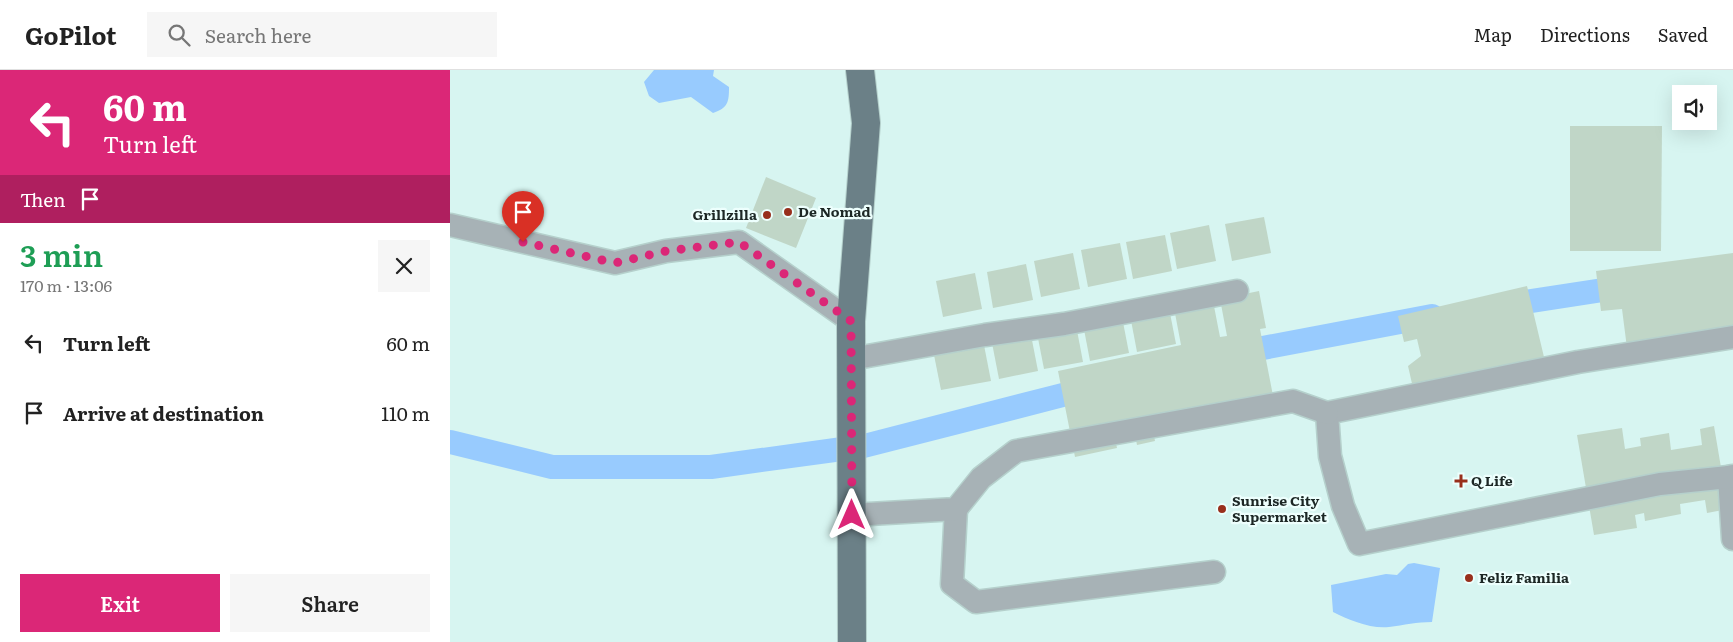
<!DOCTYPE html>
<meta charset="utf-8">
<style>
:root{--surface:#fff;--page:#f6f6f6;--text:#222;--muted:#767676;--line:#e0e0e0;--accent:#db2777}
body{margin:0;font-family:Literata,serif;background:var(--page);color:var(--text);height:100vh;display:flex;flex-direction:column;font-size:19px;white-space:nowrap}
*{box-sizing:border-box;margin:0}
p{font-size:16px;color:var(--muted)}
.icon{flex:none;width:28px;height:28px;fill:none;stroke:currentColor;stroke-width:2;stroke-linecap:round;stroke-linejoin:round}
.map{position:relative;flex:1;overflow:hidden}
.panel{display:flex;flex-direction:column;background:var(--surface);width:450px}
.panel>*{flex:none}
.guide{background:#db2777;color:#fff;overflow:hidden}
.tools{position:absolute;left:1222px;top:15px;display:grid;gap:10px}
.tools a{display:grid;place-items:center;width:45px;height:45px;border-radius:0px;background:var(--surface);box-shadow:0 5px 20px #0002;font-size:25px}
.pin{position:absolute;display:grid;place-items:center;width:42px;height:42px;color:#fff;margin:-51px -21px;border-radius:50% 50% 50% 0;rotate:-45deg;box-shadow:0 0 5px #0007}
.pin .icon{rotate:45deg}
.me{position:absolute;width:55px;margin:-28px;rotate:0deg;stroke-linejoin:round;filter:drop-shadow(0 0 4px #0008)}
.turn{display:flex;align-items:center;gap:18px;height:105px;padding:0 20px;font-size:22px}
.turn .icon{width:65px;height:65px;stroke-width:2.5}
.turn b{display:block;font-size:35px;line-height:42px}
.then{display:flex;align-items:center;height:48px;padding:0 20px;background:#0003;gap:10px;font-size:19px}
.round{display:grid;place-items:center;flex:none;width:52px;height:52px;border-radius:0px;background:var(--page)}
.headline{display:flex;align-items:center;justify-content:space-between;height:85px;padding:0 20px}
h1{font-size:30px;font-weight:600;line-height:38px;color:#1e9e55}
.primary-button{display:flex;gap:10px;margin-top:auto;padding:10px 20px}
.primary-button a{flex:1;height:58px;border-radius:0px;background:var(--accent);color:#fff;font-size:20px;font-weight:600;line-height:58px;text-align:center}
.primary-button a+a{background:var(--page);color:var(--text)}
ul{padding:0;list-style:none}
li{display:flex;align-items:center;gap:15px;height:70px;padding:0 20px}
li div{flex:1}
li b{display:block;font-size:19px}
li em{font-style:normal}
header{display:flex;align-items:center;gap:30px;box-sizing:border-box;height:70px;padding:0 25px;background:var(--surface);border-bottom:1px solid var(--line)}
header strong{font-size:24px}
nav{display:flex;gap:28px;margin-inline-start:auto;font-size:18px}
.search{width:350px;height:45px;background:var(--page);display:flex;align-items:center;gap:12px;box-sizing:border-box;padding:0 18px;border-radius:0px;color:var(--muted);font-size:19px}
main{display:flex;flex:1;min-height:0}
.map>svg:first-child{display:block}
.water{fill:#98cbfe}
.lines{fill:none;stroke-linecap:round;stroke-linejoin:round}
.canal{stroke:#98cbfe;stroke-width:24}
.building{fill:#c0d6c7}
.minor-casing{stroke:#b5d0cc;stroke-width:25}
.major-casing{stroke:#b5d0cc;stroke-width:30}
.minor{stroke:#a7b2b6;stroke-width:22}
.major{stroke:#6b8087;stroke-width:28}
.route{stroke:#db2777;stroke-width:9;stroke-dasharray:0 16.2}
.poi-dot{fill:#982f1c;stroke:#edfffd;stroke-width:2}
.labels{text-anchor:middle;stroke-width:4.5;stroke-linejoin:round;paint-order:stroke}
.poi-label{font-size:14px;font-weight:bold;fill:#1c2725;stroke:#edfffd;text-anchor:start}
</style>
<header>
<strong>GoPilot</strong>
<div class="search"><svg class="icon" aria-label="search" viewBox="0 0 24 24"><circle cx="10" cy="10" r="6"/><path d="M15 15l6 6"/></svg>Search here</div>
<nav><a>Map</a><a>Directions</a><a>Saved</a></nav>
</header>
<main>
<section class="panel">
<div class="guide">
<div class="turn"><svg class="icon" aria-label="left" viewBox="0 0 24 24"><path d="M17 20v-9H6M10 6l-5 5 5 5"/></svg><div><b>60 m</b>Turn left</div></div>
<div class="then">Then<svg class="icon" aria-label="arrive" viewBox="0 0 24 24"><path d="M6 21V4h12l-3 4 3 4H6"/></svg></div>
</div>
<div class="headline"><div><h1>3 min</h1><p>170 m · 13:06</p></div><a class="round"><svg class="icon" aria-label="close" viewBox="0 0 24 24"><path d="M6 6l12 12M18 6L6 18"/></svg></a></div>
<ul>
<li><svg class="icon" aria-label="left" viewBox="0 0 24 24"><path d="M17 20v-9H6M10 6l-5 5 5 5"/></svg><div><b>Turn left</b></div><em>60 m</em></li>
<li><svg class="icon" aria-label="arrive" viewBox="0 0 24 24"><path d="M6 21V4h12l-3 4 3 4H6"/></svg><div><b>Arrive at destination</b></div><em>110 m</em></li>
</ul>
<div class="primary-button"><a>Exit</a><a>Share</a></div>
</section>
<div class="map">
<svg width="1283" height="572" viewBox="0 0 1283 572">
<rect width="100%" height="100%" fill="#d7f5f1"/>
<g class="water">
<path d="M204,0H264L263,6L279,17C279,32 278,38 263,43L241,27L209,33L199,26L194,12Z"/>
<path d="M964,493L990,498L982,552C967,552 954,555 939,557C920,559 899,550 883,542L881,515L936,504L947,505L958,494Z"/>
</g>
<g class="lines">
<g class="canal">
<polyline points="1049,236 1179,216"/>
<polyline points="781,284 982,246"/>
<polyline points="0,372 102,397 261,397 414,376 644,317"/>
</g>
</g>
<g class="building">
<polygon points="1120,56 1212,56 1211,181 1120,181"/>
<polygon points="316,107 366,128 346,178 296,158"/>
<polygon points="814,147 821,183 782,191 775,154"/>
<polygon points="759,155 766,191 727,199 720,163"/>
<polygon points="715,165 722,201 683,209 676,172"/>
<polygon points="670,173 677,209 638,217 631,180"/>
<polygon points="623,183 630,219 591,227 584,191"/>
<polygon points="1283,183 1283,264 1177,278 1172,239 1151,241 1146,201"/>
<polygon points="576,194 583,230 543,238 537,202"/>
<polygon points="525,203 532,239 493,247 486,211"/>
<polygon points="1077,216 1094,287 963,318 958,296 971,286 967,269 954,272 948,246"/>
<polygon points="809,221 816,258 810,259 826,341 704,366 705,371 687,375 685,365 665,369 667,378 625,387 608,301 731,275 724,238 763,231 770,267 777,266 770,229"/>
<polygon points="719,238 726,274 687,282 680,245"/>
<polygon points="672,247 679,283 640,291 633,254"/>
<polygon points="626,255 633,292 594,299 587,263"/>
<polygon points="581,265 588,301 549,309 542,273"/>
<polygon points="533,270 541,311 491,320 483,280"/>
<polygon points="1264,356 1278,439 1257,443 1255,430 1230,434 1231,444 1195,451 1194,443 1185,445 1187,458 1144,465 1127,365 1172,358 1175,379 1191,376 1190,368 1219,363 1221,380 1252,375 1250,359"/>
</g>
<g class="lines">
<defs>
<g id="minor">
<polyline points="0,155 165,193 216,181 289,172 401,251"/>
<polyline points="401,289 535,265 614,254 787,221"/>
<polyline points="1283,406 1279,407 1283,469"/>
<polyline points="1279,407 1210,414 909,474 893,436 880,386 877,343 1128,292 1283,267"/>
<polyline points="506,439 502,514 526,532 764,502"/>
<polyline points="402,445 506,439 531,408 566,381 843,331 877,343"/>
</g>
<polyline id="major" points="402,572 401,251 416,53 410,0"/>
</defs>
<use href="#minor" class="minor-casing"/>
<use href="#major" class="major-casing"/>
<use href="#minor" class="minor"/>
<use href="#major" class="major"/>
</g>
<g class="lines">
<polyline class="route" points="73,172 165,193 216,181 289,172 401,251 402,445"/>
</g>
<g class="poi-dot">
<circle cx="338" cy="142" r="5"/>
<circle cx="317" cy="145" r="5"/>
<path d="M1008.5 403.5h5v5h5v5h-5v5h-5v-5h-5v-5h5z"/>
<circle cx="772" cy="439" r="5"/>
<circle cx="1019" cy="508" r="5"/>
</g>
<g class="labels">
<g class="poi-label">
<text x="348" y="147">De Nomad</text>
<text x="307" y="150" text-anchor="end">Grillzilla</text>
<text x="1021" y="416">Q Life</text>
<text x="782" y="436">Sunrise City<tspan x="782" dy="16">Supermarket</tspan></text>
<text x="1029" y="513">Feliz Familia</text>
</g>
</g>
</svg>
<div class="tools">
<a><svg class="icon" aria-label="sound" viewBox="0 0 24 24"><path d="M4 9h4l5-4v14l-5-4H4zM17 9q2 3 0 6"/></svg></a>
</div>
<div class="pin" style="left:73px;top:172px;background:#d93025"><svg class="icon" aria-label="arrive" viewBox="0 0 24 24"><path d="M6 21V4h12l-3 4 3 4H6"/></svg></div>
<svg class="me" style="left:402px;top:445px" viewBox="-20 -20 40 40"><path d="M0-17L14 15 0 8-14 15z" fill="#db2777" stroke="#fff" stroke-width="4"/></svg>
</div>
</main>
